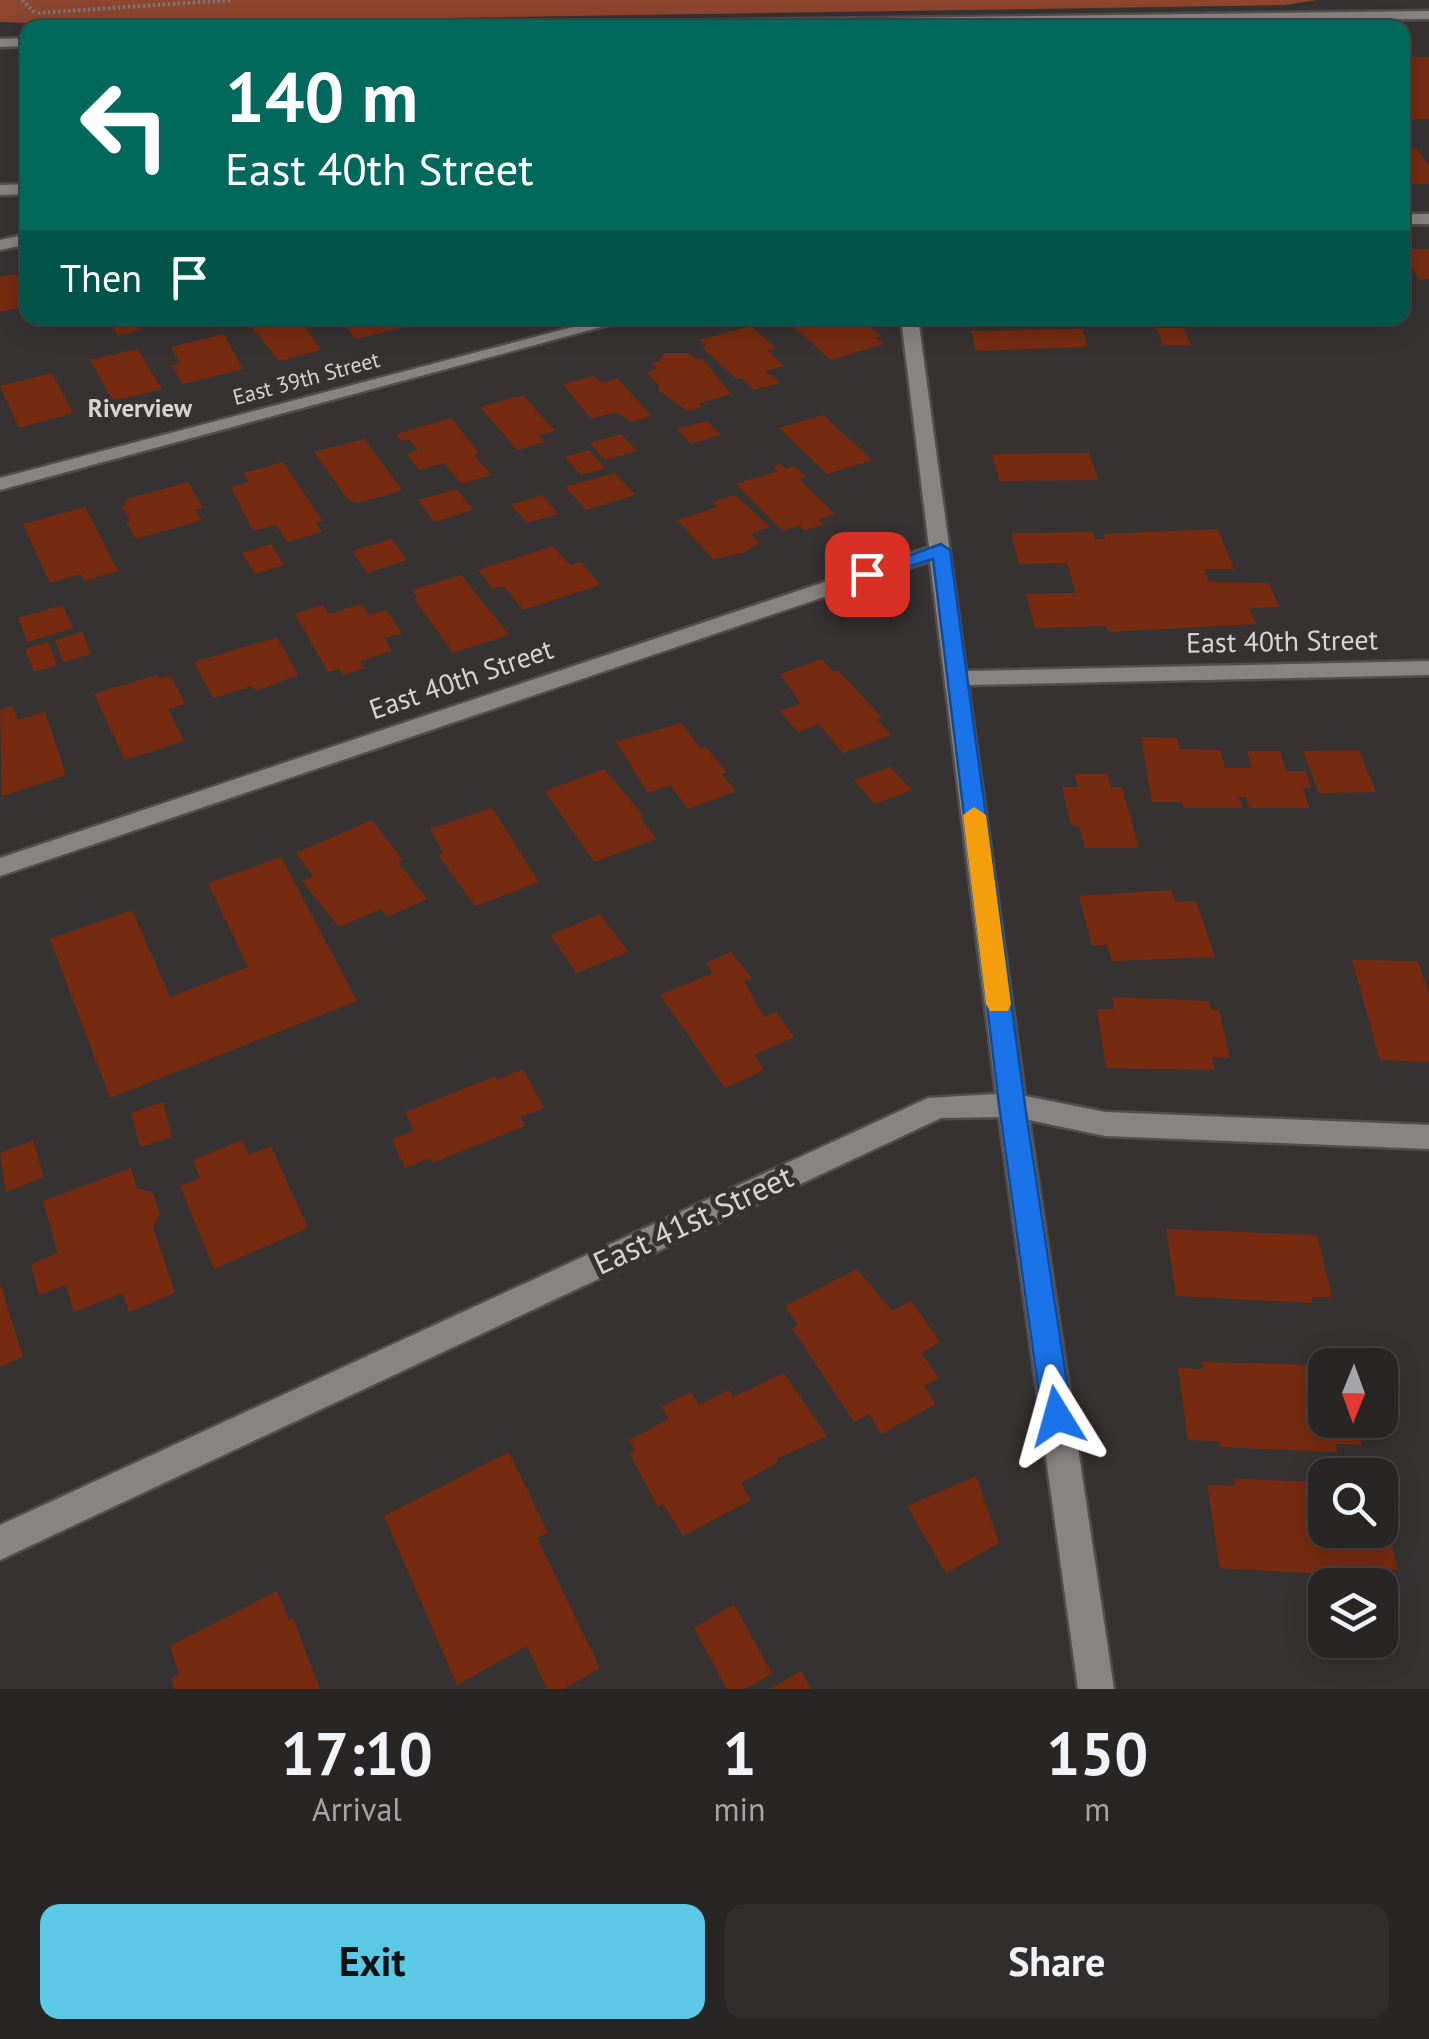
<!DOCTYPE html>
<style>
:root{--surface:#282625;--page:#302e2d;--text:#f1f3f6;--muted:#a5a5a7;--line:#444342;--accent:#5bc8e6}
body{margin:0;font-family:"PT Sans",sans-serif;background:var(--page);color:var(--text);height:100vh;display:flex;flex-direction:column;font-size:38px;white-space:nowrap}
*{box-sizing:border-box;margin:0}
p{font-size:32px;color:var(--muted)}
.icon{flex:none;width:55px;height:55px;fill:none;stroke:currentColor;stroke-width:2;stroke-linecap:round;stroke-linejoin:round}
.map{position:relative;height:1689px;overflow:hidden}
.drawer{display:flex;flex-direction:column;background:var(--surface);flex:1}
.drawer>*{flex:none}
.guide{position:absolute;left:20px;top:20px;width:1390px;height:305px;border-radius:20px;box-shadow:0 5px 25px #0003,0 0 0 2px var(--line);background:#00695c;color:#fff;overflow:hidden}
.needle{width:65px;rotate:181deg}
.fabs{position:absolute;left:1308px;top:1348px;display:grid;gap:20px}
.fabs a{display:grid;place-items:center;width:90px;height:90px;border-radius:20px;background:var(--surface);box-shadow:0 5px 25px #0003,0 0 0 2px var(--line);font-size:50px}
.pin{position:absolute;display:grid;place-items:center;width:85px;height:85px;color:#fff;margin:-42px;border-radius:20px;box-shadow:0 5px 15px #0006}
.me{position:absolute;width:110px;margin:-55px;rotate:352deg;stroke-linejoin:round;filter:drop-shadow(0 0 8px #0008)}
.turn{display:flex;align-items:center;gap:35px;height:210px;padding:0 40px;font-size:45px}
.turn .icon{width:130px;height:130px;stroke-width:2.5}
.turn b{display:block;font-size:70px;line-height:85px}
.then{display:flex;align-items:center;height:95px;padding:0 40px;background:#0003;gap:20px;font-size:38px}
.eta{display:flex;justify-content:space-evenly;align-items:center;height:170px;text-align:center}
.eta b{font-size:60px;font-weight:800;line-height:70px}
.button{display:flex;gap:20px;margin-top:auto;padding:20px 40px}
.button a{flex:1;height:115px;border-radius:20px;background:var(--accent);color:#111;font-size:40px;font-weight:800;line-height:115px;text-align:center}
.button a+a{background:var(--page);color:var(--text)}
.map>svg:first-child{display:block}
.green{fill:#8e462e}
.building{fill:#762b10}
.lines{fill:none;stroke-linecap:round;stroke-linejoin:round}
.minor-casing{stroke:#514e4d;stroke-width:5}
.path{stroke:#7b7776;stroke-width:4;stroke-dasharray:2.5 2.5;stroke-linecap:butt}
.minor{fill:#888482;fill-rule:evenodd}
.route{fill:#1a73e8;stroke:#114b97;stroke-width:2.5}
.slow{fill:#f59e0b}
.labels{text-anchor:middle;stroke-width:10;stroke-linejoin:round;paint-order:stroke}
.far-street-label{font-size:22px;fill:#d7d5d4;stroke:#363231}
.far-neighbourhood-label{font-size:25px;font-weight:bold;fill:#d7d5d4;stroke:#363231}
.street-label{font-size:28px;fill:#d7d5d4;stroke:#363231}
.near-street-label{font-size:32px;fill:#d7d5d4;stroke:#363231}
</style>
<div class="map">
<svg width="1429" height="1689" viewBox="0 0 1429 1689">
<rect width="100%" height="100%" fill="#363231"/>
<polygon class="green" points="0,0 1317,0 1285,5 61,24 0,22"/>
<g class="building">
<polygon points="1402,57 1429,57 1429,119 1402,120"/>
<polygon points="1404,148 1416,148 1429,166 1429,184 1411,184 1402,172"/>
<polygon points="1402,249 1429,249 1429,279 1419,280"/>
<polygon points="15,274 28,291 28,306 0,312 0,277"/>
<polygon points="123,318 133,318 141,330 118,336 110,321"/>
<polygon points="271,318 299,318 321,350 279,361 248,323"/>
<polygon points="339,318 411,318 411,319 405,320 410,326 356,339"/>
<polygon points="793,318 863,321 881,336 875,338 884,344 831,360 786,320"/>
<polygon points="751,326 776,348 767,350 784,366 766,371 780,383 754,390 741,378 736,379 702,347 706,346 699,340"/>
<polygon points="1156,328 1183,328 1191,345 1163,345"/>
<polygon points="1082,329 1088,347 976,351 971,331"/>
<polygon points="224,334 243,369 183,384 171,366 180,363 171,347"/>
<polygon points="137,349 162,389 113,401 90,360"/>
<polygon points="664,353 688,353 696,360 702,358 731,394 699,403 702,407 689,411 683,408 658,390 659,385 647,373 657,368 651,363 660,361"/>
<polygon points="52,373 73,413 19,428 0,386"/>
<polygon points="594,376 601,383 618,378 651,416 632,422 615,412 591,419 563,384"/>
<polygon points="523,395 555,431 539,435 544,442 517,450 480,407"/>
<polygon points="823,415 872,460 827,474 779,428"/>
<polygon points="451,418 479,453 474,455 491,475 461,484 444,463 419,470 407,454 418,450 409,439 401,441 396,434"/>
<polygon points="707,421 721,435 691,444 677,429"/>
<polygon points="621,434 637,451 605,460 590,443"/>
<polygon points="364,439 402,490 359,503 348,500 314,452"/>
<polygon points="589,450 605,468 581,475 565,457"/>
<polygon points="1089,453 1098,480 999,481 992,454"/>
<polygon points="283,462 323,521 316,523 322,532 287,542 276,525 253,531 231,487 249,482 243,473"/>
<polygon points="781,464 786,469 794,466 806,477 799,479 835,514 818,520 824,524 804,531 799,525 783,531 736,484 778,471 773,466"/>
<polygon points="615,473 635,495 586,510 565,487"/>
<polygon points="188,482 203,508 195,510 202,520 136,539 126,522 130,521 122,507 127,505 124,500"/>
<polygon points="457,489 473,510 434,522 418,500"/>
<polygon points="542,495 558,514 527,523 511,505"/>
<polygon points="735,495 770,527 754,532 752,535 759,543 743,553 713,559 677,520 718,507 712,502"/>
<polygon points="85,507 118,571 84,581 81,574 50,583 23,524"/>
<polygon points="1218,529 1234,569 1204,569 1209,582 1269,583 1279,607 1249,608 1256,624 1108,632 1106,626 1035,628 1026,594 1076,593 1067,563 1019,564 1011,533 1093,532 1095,539 1105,539 1104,534"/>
<polygon points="392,539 407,560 367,573 352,551"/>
<polygon points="271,544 284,565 255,574 242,553"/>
<polygon points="553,546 570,565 581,562 600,585 523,610 504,586 493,589 478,570"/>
<polygon points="461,575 509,635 453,653 414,598 417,597 412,590"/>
<polygon points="362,604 369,615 386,610 402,633 384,638 392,651 360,661 365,668 343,675 339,669 328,672 295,614 323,605 329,614"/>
<polygon points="63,605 73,628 27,642 18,618"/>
<polygon points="82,632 91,654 63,662 55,640"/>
<polygon points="277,637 298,675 256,691 252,686 213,698 194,662"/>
<polygon points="48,642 57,665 34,672 25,649"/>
<polygon points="822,659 833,672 838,670 882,718 877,720 891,735 843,753 819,724 798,732 780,711 801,704 780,674"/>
<polygon points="157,675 159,679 171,676 185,704 168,709 184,741 125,760 94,694"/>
<polygon points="12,706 18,720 45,712 66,775 2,796 0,710"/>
<polygon points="681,723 701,749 706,747 727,772 722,774 736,791 688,809 670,785 648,793 616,742"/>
<polygon points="1141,737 1177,738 1180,749 1220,750 1225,768 1252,768 1247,751 1280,751 1286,771 1306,771 1311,788 1303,788 1309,808 1249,808 1246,797 1239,797 1242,808 1184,808 1182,802 1152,802"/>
<polygon points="1359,750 1376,792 1319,793 1303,751"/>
<polygon points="890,767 912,790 875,804 854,780"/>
<polygon points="604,769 644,816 640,817 656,839 594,862 545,791"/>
<polygon points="1074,774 1107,774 1111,787 1122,787 1139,848 1085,848 1079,826 1071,826 1062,787 1078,787"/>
<polygon points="492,808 539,882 475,906 438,855 443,853 430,829"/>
<polygon points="372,820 403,860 398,862 427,899 387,917 381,909 339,927 302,881 313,876 296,853"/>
<polygon points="281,857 357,1001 110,1098 50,939 132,910 170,997 248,967 208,883"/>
<polygon points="1171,890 1175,902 1196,901 1215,957 1112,961 1107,945 1092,946 1079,896"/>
<polygon points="600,914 628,952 577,973 550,935"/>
<polygon points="731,952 752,978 744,981 764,1017 776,1012 794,1037 754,1055 764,1070 725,1088 660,995 713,973 706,963"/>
<polygon points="1352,960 1418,961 1429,994 1429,1062 1380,1060"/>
<polygon points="1112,997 1209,1001 1211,1010 1219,1010 1230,1058 1212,1057 1215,1070 1106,1068 1097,1009 1114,1009"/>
<polygon points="523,1069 544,1108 520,1117 525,1126 432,1163 430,1158 405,1168 392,1139 414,1131 405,1112 496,1076 497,1080"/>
<polygon points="163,1102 172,1137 140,1147 131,1113"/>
<polygon points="33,1140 44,1177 6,1192 0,1153"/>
<polygon points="242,1140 249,1155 271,1146 308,1228 214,1269 180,1186 200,1178 193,1160"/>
<polygon points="131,1168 137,1188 153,1193 160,1214 153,1227 175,1293 129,1312 123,1293 74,1312 66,1285 39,1295 31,1264 58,1253 43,1201"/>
<polygon points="1166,1229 1317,1235 1332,1297 1312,1297 1312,1303 1176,1296"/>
<polygon points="857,1269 892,1311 911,1301 940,1342 921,1353 939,1378 924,1386 936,1404 881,1434 869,1414 854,1422 792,1328 798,1325 785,1306"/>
<polygon points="0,1283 23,1357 0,1367"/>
<polygon points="1202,1362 1315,1365 1316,1372 1325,1372 1325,1420 1356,1420 1362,1445 1336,1444 1337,1452 1220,1447 1219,1441 1188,1440 1178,1368 1204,1369"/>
<polygon points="784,1373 827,1436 776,1459 778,1462 741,1483 751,1500 683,1536 663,1504 658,1507 629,1453 635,1451 629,1440 669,1419 661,1407 691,1392 699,1405 729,1390 733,1397"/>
<polygon points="509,1452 548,1533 537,1538 600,1668 564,1689 547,1689 527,1646 457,1685 384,1516"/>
<polygon points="976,1476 999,1543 946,1573 907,1506"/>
<polygon points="1234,1479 1325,1482 1325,1530 1380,1530 1381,1498 1398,1570 1372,1569 1374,1577 1220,1568 1207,1485 1235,1486"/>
<polygon points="277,1591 289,1620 293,1618 320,1689 175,1689 171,1678 179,1674 170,1646"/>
<polygon points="734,1604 772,1674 745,1689 727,1689 694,1628"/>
<polygon points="801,1671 811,1689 770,1689"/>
</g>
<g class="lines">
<defs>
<g id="minor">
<polygon points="1429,11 1429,19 422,28 428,24"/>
<polygon points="28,38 28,46 0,47 0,39"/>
<polygon points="28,184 28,194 0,195 0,185"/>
<rect x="1402" y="214" width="27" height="10"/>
<polygon points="28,234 28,244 0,250 0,240"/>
<polygon points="607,318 634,318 0,490 0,478"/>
<polygon points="901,318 918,318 966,671 1429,661 1429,675 968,685 1025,1096 1105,1112 1429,1125 1429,1149 1105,1136 1029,1120 1114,1689 1078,1689 999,1117 941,1118 0,1560 0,1525 928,1098 996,1094 930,561 0,876 0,858 929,547"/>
</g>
</defs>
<use href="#minor" class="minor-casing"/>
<g class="path">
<polyline points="22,0 35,13"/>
<polyline points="38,13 231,0"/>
</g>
<use href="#minor" class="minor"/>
</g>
<polygon class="route" points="941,544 950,550 1025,1105 1072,1416 1068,1426 1057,1431 1046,1426 1042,1416 999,1105 933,559 867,580 858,574"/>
<polygon class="slow" points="974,807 986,815 1011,1004 1008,1011 990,1011 986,1004 963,815"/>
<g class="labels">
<g class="far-street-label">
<text transform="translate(306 378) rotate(-15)" y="8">East 39th Street</text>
</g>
<g class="far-neighbourhood-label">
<text x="140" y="417">Riverview</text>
</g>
<g class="street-label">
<text transform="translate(1282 641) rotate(-1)" y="10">East 40th Street</text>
<text transform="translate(461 679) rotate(-19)" y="10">East 40th Street</text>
</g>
<g class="near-street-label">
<text transform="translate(693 1220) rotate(-25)" y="11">East 41st Street</text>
</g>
</g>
</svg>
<div class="fabs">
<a><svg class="needle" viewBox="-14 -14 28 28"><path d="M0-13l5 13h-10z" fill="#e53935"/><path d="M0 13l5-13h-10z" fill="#a5a5a7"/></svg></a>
<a><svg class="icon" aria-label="search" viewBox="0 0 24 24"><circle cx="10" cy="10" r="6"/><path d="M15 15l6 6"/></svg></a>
<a><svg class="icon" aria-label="layers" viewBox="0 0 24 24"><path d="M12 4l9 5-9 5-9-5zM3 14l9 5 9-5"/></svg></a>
</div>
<div class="pin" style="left:867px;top:574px;background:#d93025"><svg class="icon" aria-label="arrive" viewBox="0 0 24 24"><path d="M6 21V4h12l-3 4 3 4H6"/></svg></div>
<svg class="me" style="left:1057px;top:1416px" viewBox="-20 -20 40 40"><path d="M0-17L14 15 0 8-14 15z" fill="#1a73e8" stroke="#fff" stroke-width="4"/></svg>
<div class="guide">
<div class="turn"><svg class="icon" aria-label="left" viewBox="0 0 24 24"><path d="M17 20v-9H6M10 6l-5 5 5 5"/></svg><div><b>140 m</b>East 40th Street</div></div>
<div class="then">Then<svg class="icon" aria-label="arrive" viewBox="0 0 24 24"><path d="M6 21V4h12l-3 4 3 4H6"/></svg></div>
</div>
</div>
<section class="drawer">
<div class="eta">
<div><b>17:10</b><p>Arrival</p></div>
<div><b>1</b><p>min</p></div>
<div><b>150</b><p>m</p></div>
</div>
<div class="button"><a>Exit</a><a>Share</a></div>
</section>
